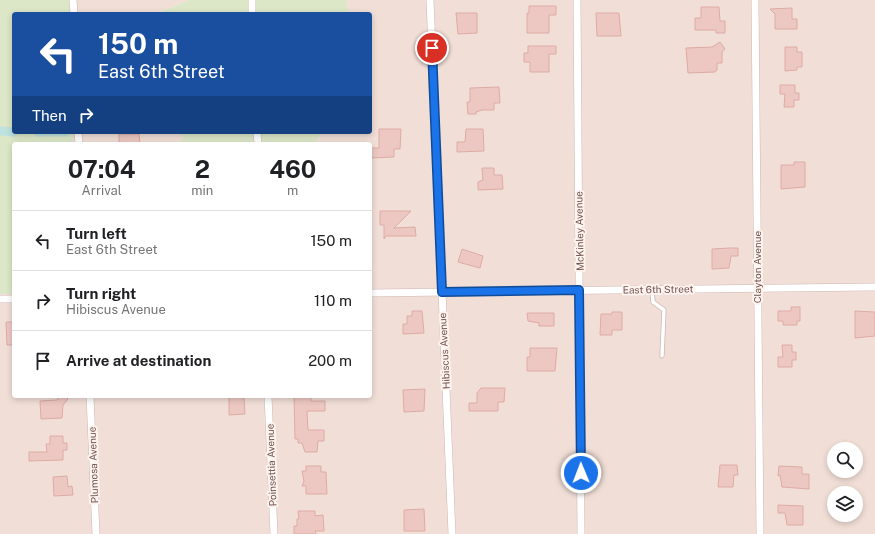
<!DOCTYPE html>
<style>
:root{--surface:#fff;--page:#f2f2f2;--text:#202124;--muted:#757577;--line:#e0e0e0}
body{margin:0;font-family:"Public Sans",sans-serif;background:var(--page);color:var(--text);height:100vh;display:flex;flex-direction:column;font-size:15px;white-space:nowrap}
*{box-sizing:border-box;margin:0}
p{font-size:13px;color:var(--muted)}
.icon{flex:none;width:22px;height:22px;fill:none;stroke:currentColor;stroke-width:2;stroke-linecap:round;stroke-linejoin:round}
.map{position:relative;flex:1;overflow:hidden}
.details{position:absolute;left:12px;top:142px;width:360px;height:256px;display:flex;flex-direction:column;background:var(--surface);border-radius:4px;box-shadow:0 2px 6px #0003}
.details>*{flex:none}
.guide{position:absolute;left:12px;top:12px;width:360px;height:122px;border-radius:4px;box-shadow:0 2px 6px #0003;background:#1a4fa0;color:#fff;overflow:hidden}
.controls{position:absolute;left:827px;top:442px;display:grid;gap:8px}
.controls a{display:grid;place-items:center;width:36px;height:36px;border-radius:50%;background:var(--surface);box-shadow:0 2px 6px #0003;font-size:20px}
.pin{position:absolute;display:grid;place-items:center;width:34px;height:34px;color:#fff;margin:-17px;border:2px solid #fff;border-radius:50%;box-shadow:0 1px 4px #0007}
.me{position:absolute;width:44px;margin:-22px;rotate:359deg;stroke-linejoin:round;filter:drop-shadow(0 0 3px #0008)}
.turn{display:flex;align-items:center;gap:14px;height:84px;padding:0 20px;font-size:18px}
.turn .icon{width:52px;height:52px;stroke-width:2.5}
.turn b{display:block;font-size:28px;line-height:34px}
.then{display:flex;align-items:center;height:38px;padding:0 20px;background:#0003;gap:8px;font-size:15px}
.eta{display:flex;justify-content:space-evenly;align-items:center;height:68px;text-align:center}
.eta b{font-size:24px;font-weight:700;line-height:28px}
ul{padding:0;list-style:none}
li{display:flex;align-items:center;gap:12px;height:60px;padding:0 20px;border-top:1px solid var(--line)}
li div{flex:1}
li b{display:block;font-size:15px}
li em{font-style:normal}
.map>svg:first-child{display:block}
.residential{fill:#f1dfd7;fill-rule:evenodd}
.green{fill:#dce7c8}
.lines{fill:none;stroke-linecap:round;stroke-linejoin:round}
.canal{stroke:#bee2de;stroke-width:9}
.building{fill:#edc8c2;stroke:#deaba4}
.lane-casing{stroke:#cdb7b2;stroke-width:5}
.street-casing{stroke:#cdb7b2;stroke-width:8}
.lane{stroke:#fff;stroke-width:3.5}
.street{stroke:#fff;stroke-width:7}
.route-casing{stroke:#114b97;stroke-width:10}
.route{stroke:#1a73e8;stroke-width:7}
.labels{text-anchor:middle;stroke-width:4;stroke-linejoin:round;paint-order:stroke}
.street-label{font-size:10px;fill:#72524f;stroke:#fdf3ee}
</style>
<div class="map">
<svg width="875" height="534" viewBox="0 0 875 534">
<rect width="100%" height="100%" fill="#faeee8"/>
<g class="residential">
<polygon points="71,0 190,0 154,14 71,14"/>
<path d="M346,0H875V534H0V294H14V396H370V144H311L316,142L322,132H370V14H349ZM834,449H856V471H834ZM834,493H856V515H834Z"/>
<rect x="73" y="132" width="109" height="12"/>
</g>
<g class="green">
<polygon points="0,0 71,0 71,14 14,14 14,132 73,132 73,144 14,144 14,294 0,294"/>
<polygon points="190,0 346,0 349,14 154,14"/>
<polygon points="182,132 322,132 316,142 311,144 182,144"/>
</g>
<g class="lines">
<g class="canal">
<polyline points="0,131 14,132"/>
<polyline points="38,132 65,132"/>
</g>
</g>
<g class="building">
<polygon points="529,6 556,6 556,15 549,15 549,33 527,33 527,13 529,13"/>
<polygon points="701,7 719,7 720,21 725,21 725,33 716,33 716,30 695,30 695,18 701,18"/>
<polygon points="792,8 792,19 797,19 797,29 775,29 775,14 770,9"/>
<polygon points="456,13 477,13 477,33 458,34"/>
<polygon points="596,13 619,13 621,36 597,36"/>
<polygon points="720,42 725,49 722,52 722,63 717,63 717,70 715,72 688,73 686,48 712,47"/>
<polygon points="528,46 556,46 556,54 549,54 549,72 530,72 530,62 524,62 524,53 528,53"/>
<polygon points="785,47 797,47 797,52 802,52 802,67 797,67 797,70 785,71"/>
<polygon points="780,85 795,85 795,93 799,93 799,100 794,100 794,107 784,107 785,94 780,94"/>
<polygon points="499,87 500,103 494,103 494,110 482,110 476,112 476,114 468,114 467,102 470,102 470,88"/>
<polygon points="379,129 401,129 400,149 394,149 394,157 370,158 370,148 379,148"/>
<polygon points="466,129 483,129 484,151 457,152 457,142 465,142"/>
<polygon points="119,134 139,134 140,144 119,144"/>
<polygon points="794,162 805,162 805,187 781,189 781,165 794,165"/>
<polygon points="482,168 494,168 494,175 502,175 503,189 478,190 478,182 483,180"/>
<polygon points="380,211 411,211 394,228 415,227 416,236 386,236 384,239 384,225 380,225"/>
<polygon points="729,248 738,248 738,256 731,256 729,268 712,269 712,249"/>
<polygon points="462,249 483,256 480,268 458,262"/>
<polygon points="791,307 800,307 800,321 797,321 797,325 783,325 783,321 778,321 778,311 791,311"/>
<polygon points="412,311 422,311 424,333 403,334 403,324 407,324 407,316 412,316"/>
<polygon points="855,311 875,312 875,336 855,338"/>
<polygon points="612,312 622,312 622,330 612,330 612,335 600,335 601,314 612,314"/>
<polygon points="527,313 554,313 554,326 539,326 539,323 528,321"/>
<polygon points="6,322 14,322 14,345 7,345"/>
<polygon points="782,345 792,345 792,352 796,352 796,360 792,360 792,367 778,367 778,357 783,357"/>
<polygon points="530,348 557,348 555,371 527,371 527,357 530,357"/>
<polygon points="481,388 505,388 504,402 498,402 498,411 469,411 469,403 477,403 477,393"/>
<polygon points="425,389 424,411 404,412 403,390"/>
<polygon points="60,396 65,396 68,399 63,405 62,418 41,419 40,401 57,400"/>
<polygon points="229,396 242,396 242,398 244,398 245,414 229,415"/>
<polygon points="294,396 311,396 311,401 325,401 325,411 307,411 308,430 324,430 324,441 318,441 317,452 305,452 302,443 298,443 298,439 295,439"/>
<polygon points="50,436 63,436 63,443 67,443 67,450 63,450 63,460 29,461 29,452 47,452 46,444 50,444"/>
<polygon points="720,465 737,465 738,475 734,475 733,487 718,487"/>
<polygon points="306,466 321,466 321,472 326,472 327,494 306,494 306,486 302,486 304,481 302,471 306,471"/>
<polygon points="779,466 802,467 802,474 809,474 809,489 782,487 780,475 778,476"/>
<polygon points="67,476 68,487 72,486 73,495 54,496 53,477"/>
<polygon points="778,505 803,506 803,525 787,525 785,513 778,513"/>
<polygon points="424,509 425,531 404,531 404,510"/>
<polygon points="298,511 315,511 315,516 323,515 324,531 315,531 316,534 294,534 294,526 297,526 297,519 299,519"/>
</g>
<g class="lines">
<defs>
<polyline id="lane" points="652,290 653,302 664,310 662,356"/>
<g id="street">
<polyline points="73,0 74,14"/>
<polyline points="252,0 252,14"/>
<polyline points="430,0 452,534"/>
<polyline points="577,0 581,534"/>
<polyline points="755,0 760,534"/>
<polyline points="78,132 79,144"/>
<polyline points="257,132 258,144"/>
<polyline points="370,293 875,287"/>
<polyline points="0,299 14,299"/>
<polyline points="90,396 96,534"/>
<polyline points="268,396 274,534"/>
</g>
</defs>
<use href="#lane" class="lane-casing"/>
<use href="#street" class="street-casing"/>
<use href="#lane" class="lane"/>
<use href="#street" class="street"/>
</g>
<g class="lines">
<defs>
<polyline id="route" points="432,48 442,292 579,290 581,473"/>
</defs>
<use href="#route" class="route-casing"/>
<use href="#route" class="route"/>
</g>
<g class="labels">
<g class="street-label">
<text transform="translate(579 231) rotate(-91)" y="4">McKinley Avenue</text>
<text transform="translate(757 267) rotate(-90)" y="4">Clayton Avenue</text>
<text transform="translate(658 289) rotate(-1)" y="4">East 6th Street</text>
<text transform="translate(444 351) rotate(-93)" y="4">Hibiscus Avenue</text>
<text transform="translate(93 465) rotate(-92)" y="4">Plumosa Avenue</text>
<text transform="translate(271 465) rotate(-92)" y="4">Poinsettia Avenue</text>
</g>
</g>
</svg>
<div class="controls">
<a><svg class="icon" aria-label="search" viewBox="0 0 24 24"><circle cx="10" cy="10" r="6"/><path d="M15 15l6 6"/></svg></a>
<a><svg class="icon" aria-label="layers" viewBox="0 0 24 24"><path d="M12 4l9 5-9 5-9-5zM3 14l9 5 9-5"/></svg></a>
</div>
<div class="pin" style="left:432px;top:48px;background:#d93025"><svg class="icon" aria-label="arrive" viewBox="0 0 24 24"><path d="M6 21V4h12l-3 4 3 4H6"/></svg></div>
<svg class="me" style="left:581px;top:473px" viewBox="-20 -20 40 40"><circle r="17" fill="#1a73e8" stroke="#fff" stroke-width="3"/><path d="M0-11L8 9 0 5-8 9z" fill="#fff"/></svg>
<div class="guide">
<div class="turn"><svg class="icon" aria-label="left" viewBox="0 0 24 24"><path d="M17 20v-9H6M10 6l-5 5 5 5"/></svg><div><b>150 m</b>East 6th Street</div></div>
<div class="then">Then<svg class="icon" aria-label="right" viewBox="0 0 24 24"><path d="M7 20v-9h11M14 6l5 5-5 5"/></svg></div>
</div>
<section class="details">
<div class="eta">
<div><b>07:04</b><p>Arrival</p></div>
<div><b>2</b><p>min</p></div>
<div><b>460</b><p>m</p></div>
</div>
<ul>
<li><svg class="icon" aria-label="left" viewBox="0 0 24 24"><path d="M17 20v-9H6M10 6l-5 5 5 5"/></svg><div><b>Turn left</b><p>East 6th Street</p></div><em>150 m</em></li>
<li><svg class="icon" aria-label="right" viewBox="0 0 24 24"><path d="M7 20v-9h11M14 6l5 5-5 5"/></svg><div><b>Turn right</b><p>Hibiscus Avenue</p></div><em>110 m</em></li>
<li><svg class="icon" aria-label="arrive" viewBox="0 0 24 24"><path d="M6 21V4h12l-3 4 3 4H6"/></svg><div><b>Arrive at destination</b></div><em>200 m</em></li>
</ul>
</section>
</div>
